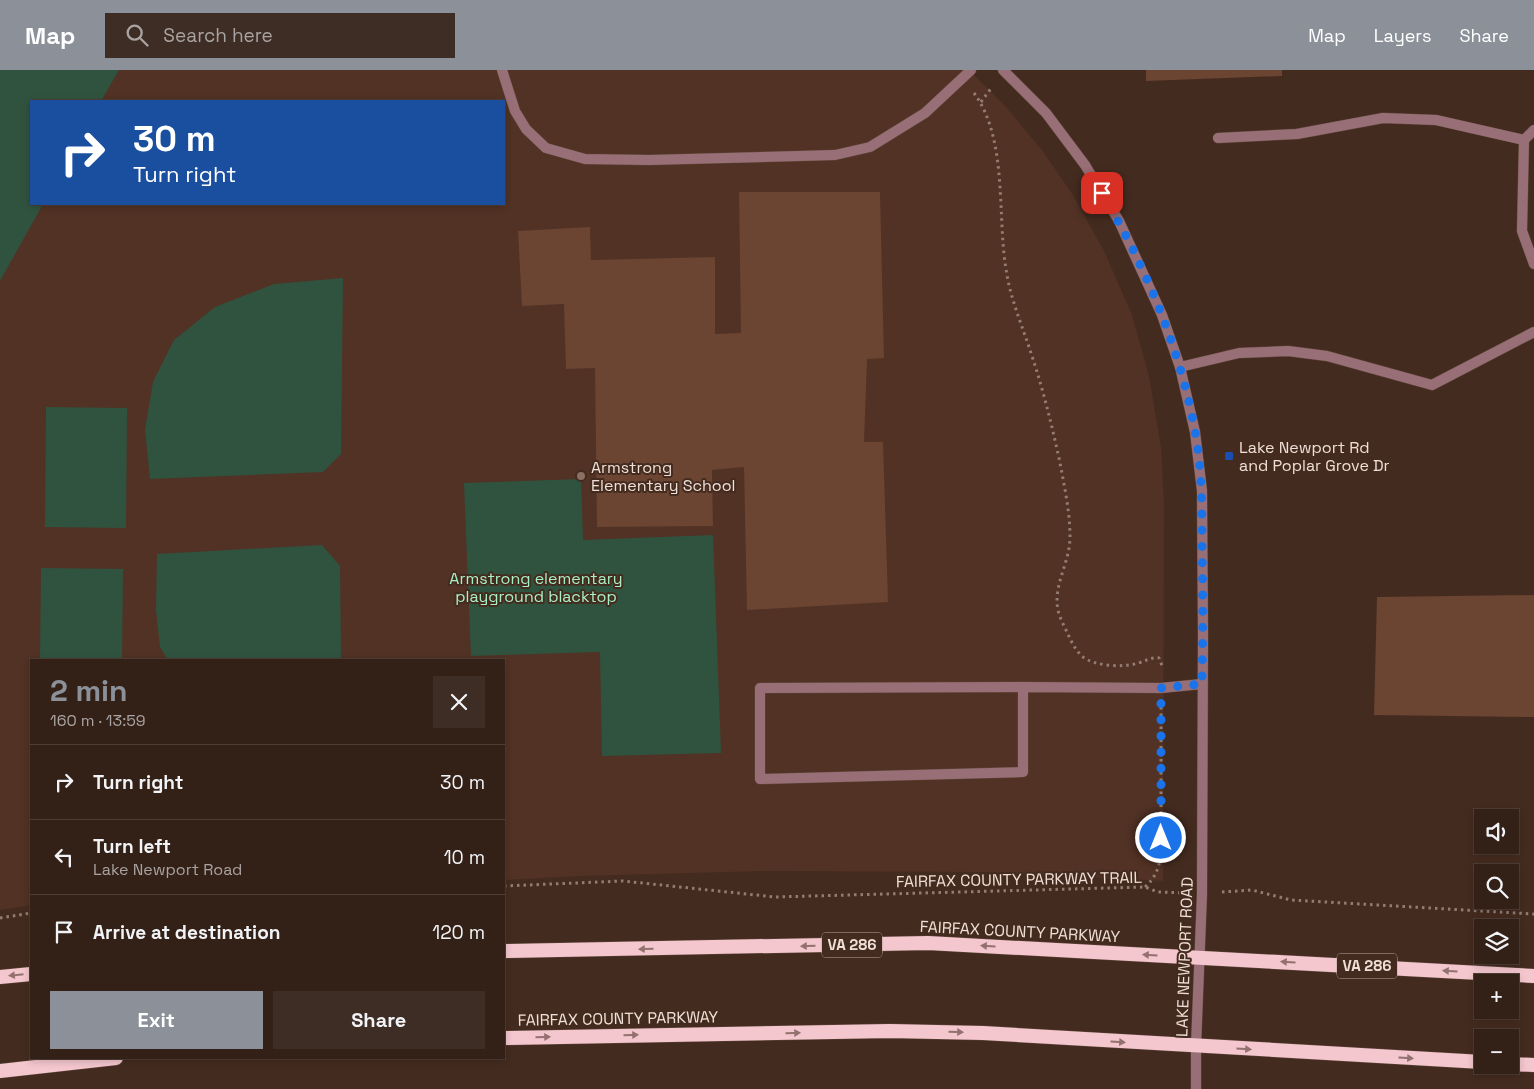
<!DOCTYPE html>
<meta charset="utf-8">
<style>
:root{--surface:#332017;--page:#3e2d24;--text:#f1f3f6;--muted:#a9a3a1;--line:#4e3e36;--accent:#8c9099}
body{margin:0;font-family:"Space Grotesk",sans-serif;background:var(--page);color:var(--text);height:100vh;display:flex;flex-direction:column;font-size:19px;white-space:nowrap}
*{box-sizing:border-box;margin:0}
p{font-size:16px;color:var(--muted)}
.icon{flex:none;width:28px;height:28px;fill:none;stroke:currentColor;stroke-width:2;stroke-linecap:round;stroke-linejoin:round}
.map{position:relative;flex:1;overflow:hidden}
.side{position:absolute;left:30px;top:589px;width:475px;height:400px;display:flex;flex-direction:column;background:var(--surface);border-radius:0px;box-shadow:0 2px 8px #0003,0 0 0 1px var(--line)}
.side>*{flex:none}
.top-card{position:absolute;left:30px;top:30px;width:475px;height:105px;border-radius:0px;box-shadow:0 2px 8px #0003,0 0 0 1px var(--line);background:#1a4fa0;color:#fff;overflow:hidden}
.fabs{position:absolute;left:1474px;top:739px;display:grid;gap:10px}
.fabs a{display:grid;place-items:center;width:45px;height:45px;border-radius:0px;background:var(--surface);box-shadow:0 2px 8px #0003,0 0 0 1px var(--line);font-size:25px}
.pin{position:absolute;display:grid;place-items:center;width:42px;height:42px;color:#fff;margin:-21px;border-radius:10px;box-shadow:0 2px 8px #0006}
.me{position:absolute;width:55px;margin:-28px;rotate:0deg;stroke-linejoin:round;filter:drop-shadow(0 0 4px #0008)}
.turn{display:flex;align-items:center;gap:18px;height:105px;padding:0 20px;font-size:22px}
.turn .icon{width:65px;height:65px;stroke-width:2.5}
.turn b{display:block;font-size:35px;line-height:42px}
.round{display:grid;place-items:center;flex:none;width:52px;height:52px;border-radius:0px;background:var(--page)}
.summary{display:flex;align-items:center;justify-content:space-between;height:85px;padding:0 20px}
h1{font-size:30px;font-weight:700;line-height:38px;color:var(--accent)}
.cta{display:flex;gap:10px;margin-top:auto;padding:10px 20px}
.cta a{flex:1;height:58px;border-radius:0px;background:var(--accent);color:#fff;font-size:20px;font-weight:700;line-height:58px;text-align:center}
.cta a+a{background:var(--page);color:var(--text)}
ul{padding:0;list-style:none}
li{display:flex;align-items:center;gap:15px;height:75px;padding:0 20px;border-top:1px solid var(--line)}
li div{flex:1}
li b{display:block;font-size:19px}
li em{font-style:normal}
header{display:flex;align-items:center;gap:30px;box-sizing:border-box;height:70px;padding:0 25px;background:var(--accent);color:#fff}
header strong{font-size:24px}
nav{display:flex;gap:28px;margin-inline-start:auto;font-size:18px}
.search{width:350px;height:45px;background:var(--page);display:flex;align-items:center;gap:12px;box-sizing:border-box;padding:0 18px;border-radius:0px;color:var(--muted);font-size:19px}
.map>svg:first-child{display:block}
.built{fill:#513224}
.green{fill:#30533f}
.building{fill:#6b4432}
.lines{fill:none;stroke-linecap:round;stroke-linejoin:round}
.service-casing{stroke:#60483c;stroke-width:11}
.minor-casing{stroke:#60483c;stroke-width:11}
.tertiary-casing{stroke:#60483c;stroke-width:11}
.trunk-casing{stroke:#60483c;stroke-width:15}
.path{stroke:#937d73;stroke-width:3;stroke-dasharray:2.5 4;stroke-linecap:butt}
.service{stroke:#996f77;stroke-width:10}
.minor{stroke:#996f77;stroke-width:10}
.tertiary{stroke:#996f77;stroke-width:10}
.trunk{stroke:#f4c6ce;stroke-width:14}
.oneway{fill:#93716e}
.route{stroke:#1a73e8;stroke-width:9;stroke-dasharray:0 16.2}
.transit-dot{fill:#1a4fb4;stroke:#442b1f;stroke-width:2}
.education-dot{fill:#8d6e63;stroke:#442b1f;stroke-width:2}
.labels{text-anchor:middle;stroke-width:4;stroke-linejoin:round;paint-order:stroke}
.shield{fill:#442b1f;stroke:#bca9a0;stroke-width:1}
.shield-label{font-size:15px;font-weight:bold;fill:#f0dfd7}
.poi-label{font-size:16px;fill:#f0dfd7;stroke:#442b1f;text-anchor:start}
.park-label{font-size:16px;fill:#a9efc5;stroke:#442b1f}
.street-label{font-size:16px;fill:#f0dfd7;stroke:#442b1f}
</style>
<header>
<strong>Map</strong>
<div class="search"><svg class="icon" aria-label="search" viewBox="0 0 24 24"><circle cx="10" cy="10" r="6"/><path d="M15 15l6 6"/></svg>Search here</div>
<nav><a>Map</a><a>Layers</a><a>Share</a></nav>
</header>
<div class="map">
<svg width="1534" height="1019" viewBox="0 0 1534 1019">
<rect width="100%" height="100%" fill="#442b1f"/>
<polygon class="built" points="99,0 969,0 1006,37 1042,80 1073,125 1104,181 1132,245 1149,306 1161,377 1164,434 1163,811 984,802 764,801 580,806 504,810 504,590 31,590 31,835 0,840 0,154 31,134 504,134 504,31 79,31"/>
<g class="green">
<polygon points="0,0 119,0 101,31 31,31 31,134 43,134 0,211"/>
<polygon points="343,208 341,384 323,402 150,409 145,359 153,312 174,270 215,237 274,214"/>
<polygon points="46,337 127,338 126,458 45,457"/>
<polygon points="581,409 583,470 713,465 721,683 602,686 600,582 471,586 464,413"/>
<polygon points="322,475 340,496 341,590 168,590 160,577 156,540 157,484"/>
<polygon points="41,498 123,499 122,590 40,590"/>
</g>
<g class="building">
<polygon points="1146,0 1282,0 1282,6 1146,11"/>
<polygon points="739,122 880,122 884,288 867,289 864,372 883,372 888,532 747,540 744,397 712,400 713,456 597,457 595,298 566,299 564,234 522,236 518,161 590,157 591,190 715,187 715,264 741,263"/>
<polygon points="1534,525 1534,647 1374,645 1377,527"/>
</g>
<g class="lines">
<defs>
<g id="service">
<polyline points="502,0 515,41 526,59 546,78 585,89 649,90 835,85 870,77 925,43 971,0"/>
<polyline points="1023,617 1023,702 760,709 760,618 1023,617 1161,618 1202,614"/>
</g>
<g id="minor">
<polyline points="1218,68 1297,64 1383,48 1436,50 1524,70 1534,60"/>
<polyline points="1524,70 1522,161 1534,194"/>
<polyline points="1180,297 1239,283 1288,281 1327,286 1432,315 1534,262"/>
<polyline points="1196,1019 1196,976"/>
</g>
<polyline id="tertiary" points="1003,0 1046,43 1085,95 1119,151 1162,245 1180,297 1195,362 1202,421 1203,564 1202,824 1196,976"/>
<g id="trunk">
<polyline points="504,881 928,873 1534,906"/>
<polyline points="0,907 31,904"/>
<polyline points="504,968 890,961 983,963 1482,992"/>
<polyline points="1510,994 1534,995"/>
<polyline points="0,1001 116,988"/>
</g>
</defs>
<use href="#service" class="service-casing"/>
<use href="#minor" class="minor-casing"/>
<use href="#tertiary" class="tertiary-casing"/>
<use href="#trunk" class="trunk-casing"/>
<g class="path">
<path d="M974,23C1008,69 997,146 1006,199C1010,228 1022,255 1031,283C1043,319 1051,352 1059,388C1064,414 1070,441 1070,467C1070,494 1051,517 1059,544C1061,550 1064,556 1067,562C1071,571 1075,580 1083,587C1094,596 1124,598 1138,593C1146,591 1151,587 1159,588L1163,598"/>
<polyline points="981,32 992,17"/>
<polyline points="504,816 623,811 775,827 1145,817 1158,822 1184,823"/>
<path d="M1145,817C1155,808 1158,800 1161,786V637"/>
<polyline points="1222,822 1252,820 1291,830 1534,844"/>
<polyline points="0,848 31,843"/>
</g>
<use href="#service" class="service"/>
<use href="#minor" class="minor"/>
<use href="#tertiary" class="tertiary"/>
<use href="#trunk" class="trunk"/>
</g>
<defs><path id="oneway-solid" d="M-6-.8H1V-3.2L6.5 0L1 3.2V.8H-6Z" transform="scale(1.25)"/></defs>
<g class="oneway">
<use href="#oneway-solid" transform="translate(808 876) rotate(179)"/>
<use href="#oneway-solid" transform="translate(988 876) rotate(-177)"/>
<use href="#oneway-solid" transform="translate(646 879) rotate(179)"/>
<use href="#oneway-solid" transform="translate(1150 885) rotate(-177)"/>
<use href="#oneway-solid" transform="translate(1288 892) rotate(-177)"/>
<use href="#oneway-solid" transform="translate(1450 901) rotate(-177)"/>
<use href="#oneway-solid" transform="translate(16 905) rotate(174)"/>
<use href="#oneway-solid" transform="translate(956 962) rotate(1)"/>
<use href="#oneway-solid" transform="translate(793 963) rotate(-1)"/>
<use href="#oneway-solid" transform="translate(631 965) rotate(-1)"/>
<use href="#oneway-solid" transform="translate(543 967) rotate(-2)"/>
<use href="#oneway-solid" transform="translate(1118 972) rotate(4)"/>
<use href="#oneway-solid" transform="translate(1244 979) rotate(3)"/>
<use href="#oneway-solid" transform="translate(1406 988) rotate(3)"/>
</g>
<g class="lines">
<path class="route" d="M1102,123C1145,195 1180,278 1195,361C1202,398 1202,436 1202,474C1203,521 1203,567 1202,614L1161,618V768"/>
</g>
<rect class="transit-dot" x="1224" y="381" width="10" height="10" rx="2.5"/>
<circle class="education-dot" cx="581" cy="406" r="5"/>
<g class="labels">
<g class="shield">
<rect x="822" y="862.5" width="60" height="25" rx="4"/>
<rect x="1337" y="883.5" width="60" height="25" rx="4"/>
</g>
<g class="shield-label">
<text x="852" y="880">VA 286</text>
<text x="1367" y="901">VA 286</text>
</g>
<g class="poi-label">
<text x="1239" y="383">Lake Newport Rd<tspan x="1239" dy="18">and Poplar Grove Dr</tspan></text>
<text x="591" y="403">Armstrong<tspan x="591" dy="18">Elementary School</tspan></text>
</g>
<g class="park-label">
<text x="536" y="514">Armstrong elementary<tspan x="536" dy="18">playground blacktop</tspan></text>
</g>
<g class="street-label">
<text transform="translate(1019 809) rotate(-1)" y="6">FAIRFAX COUNTY PARKWAY TRAIL</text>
<text transform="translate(1020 861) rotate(3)" y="6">FAIRFAX COUNTY PARKWAY</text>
<text transform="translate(1184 887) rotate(-88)" y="6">LAKE NEWPORT ROAD</text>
<text transform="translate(618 948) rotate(-1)" y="6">FAIRFAX COUNTY PARKWAY</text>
</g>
</g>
</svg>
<div class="fabs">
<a><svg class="icon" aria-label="sound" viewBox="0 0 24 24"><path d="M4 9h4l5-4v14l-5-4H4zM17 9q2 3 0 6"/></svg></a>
<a><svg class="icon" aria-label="search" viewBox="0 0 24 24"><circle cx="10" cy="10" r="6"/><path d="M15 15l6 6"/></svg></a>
<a><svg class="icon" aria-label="layers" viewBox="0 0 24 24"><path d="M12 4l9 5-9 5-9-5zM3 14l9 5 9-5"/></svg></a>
<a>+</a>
<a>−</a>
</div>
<div class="pin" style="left:1102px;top:123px;background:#d93025"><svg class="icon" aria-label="arrive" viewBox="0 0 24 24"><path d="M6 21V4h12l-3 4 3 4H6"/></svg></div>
<svg class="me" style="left:1161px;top:768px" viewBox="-20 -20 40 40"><circle r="17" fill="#1a73e8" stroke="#fff" stroke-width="3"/><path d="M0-11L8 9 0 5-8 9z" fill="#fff"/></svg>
<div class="top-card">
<div class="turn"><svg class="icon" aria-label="right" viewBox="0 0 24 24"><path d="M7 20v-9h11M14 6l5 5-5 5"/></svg><div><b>30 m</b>Turn right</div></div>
</div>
<section class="side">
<div class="summary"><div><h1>2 min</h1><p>160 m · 13:59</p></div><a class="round"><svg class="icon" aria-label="close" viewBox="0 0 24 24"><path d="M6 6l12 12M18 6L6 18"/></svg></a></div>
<ul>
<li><svg class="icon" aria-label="right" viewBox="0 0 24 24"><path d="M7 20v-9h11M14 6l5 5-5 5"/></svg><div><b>Turn right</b></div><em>30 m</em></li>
<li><svg class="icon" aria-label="left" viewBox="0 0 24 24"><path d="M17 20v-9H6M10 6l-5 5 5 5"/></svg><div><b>Turn left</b><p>Lake Newport Road</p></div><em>10 m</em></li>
<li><svg class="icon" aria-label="arrive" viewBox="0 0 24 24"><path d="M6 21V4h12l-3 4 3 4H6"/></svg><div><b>Arrive at destination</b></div><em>120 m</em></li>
</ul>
<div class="cta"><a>Exit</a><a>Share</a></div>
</section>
</div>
